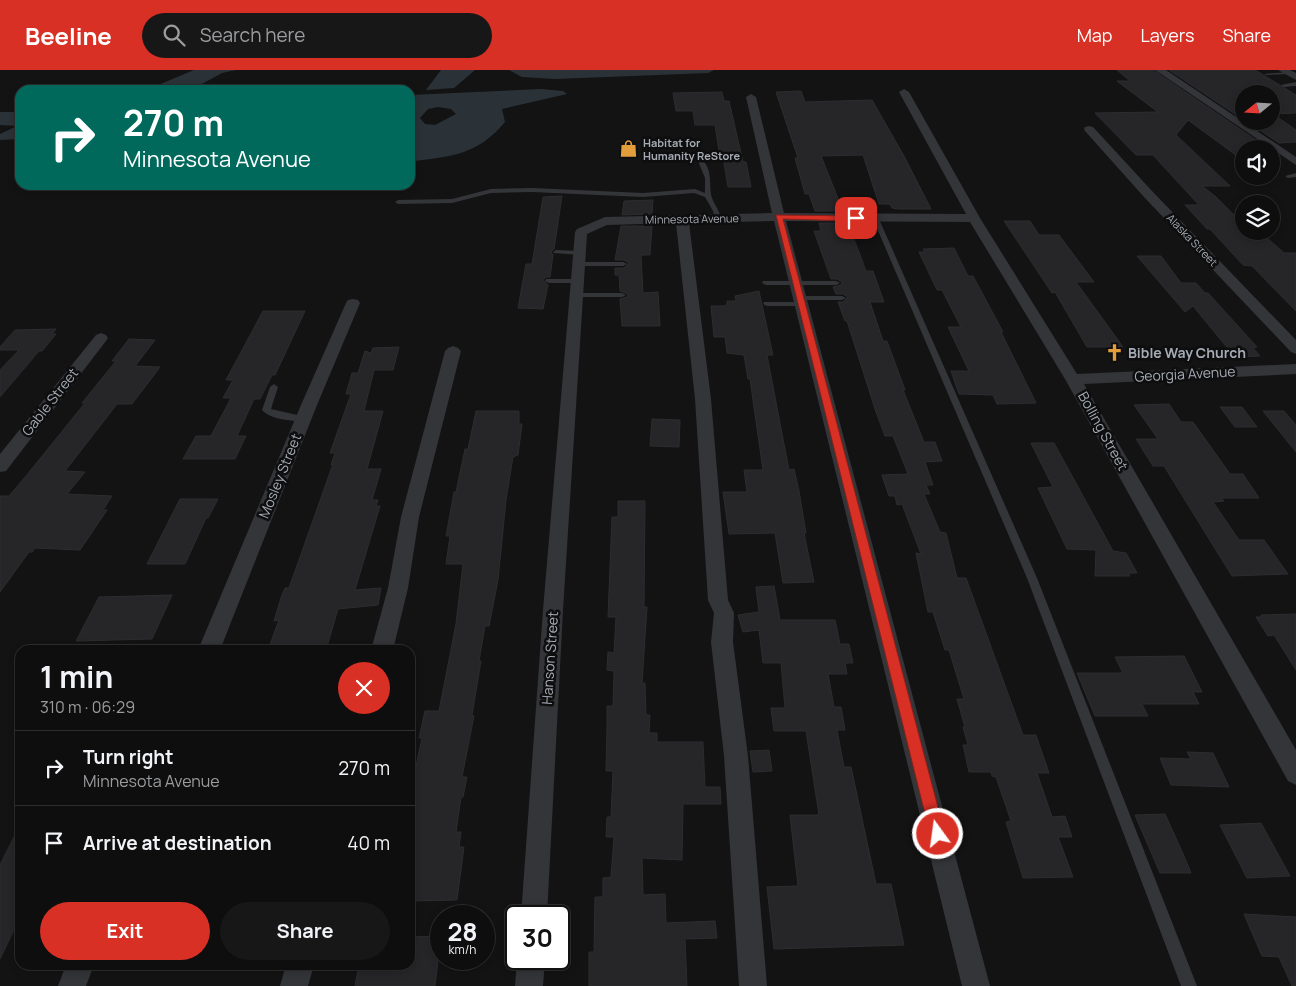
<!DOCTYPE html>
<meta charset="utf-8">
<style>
:root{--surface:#0e0e0f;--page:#171718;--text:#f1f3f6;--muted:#9b9c9e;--line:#2e2e2f;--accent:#d93025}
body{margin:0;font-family:Manrope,sans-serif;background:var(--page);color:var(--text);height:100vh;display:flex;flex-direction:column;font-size:19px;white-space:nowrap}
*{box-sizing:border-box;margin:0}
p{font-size:16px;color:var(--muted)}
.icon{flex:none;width:28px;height:28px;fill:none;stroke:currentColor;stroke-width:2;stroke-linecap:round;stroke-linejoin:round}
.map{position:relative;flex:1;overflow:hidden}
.side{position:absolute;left:15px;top:575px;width:400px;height:325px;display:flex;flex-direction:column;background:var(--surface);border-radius:15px;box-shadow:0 2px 8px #0003,0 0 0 1px var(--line)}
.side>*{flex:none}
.guide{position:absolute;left:15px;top:15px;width:400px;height:105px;border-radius:15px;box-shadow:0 2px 8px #0003,0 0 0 1px var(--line);background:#00695c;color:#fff;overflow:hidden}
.needle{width:32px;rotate:252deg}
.fabs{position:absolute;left:1235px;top:15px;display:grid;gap:10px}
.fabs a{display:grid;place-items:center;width:45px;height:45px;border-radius:50%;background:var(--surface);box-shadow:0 2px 8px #0003,0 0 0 1px var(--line);font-size:25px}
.speed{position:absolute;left:430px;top:835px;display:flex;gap:10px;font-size:25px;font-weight:700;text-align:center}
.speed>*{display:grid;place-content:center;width:65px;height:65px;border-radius:50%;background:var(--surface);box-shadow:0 2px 8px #0003,0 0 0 1px var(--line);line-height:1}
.speed small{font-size:12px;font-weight:400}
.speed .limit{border:2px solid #111;border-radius:8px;background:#fff;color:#111}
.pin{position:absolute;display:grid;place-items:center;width:42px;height:42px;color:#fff;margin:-21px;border-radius:10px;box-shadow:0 2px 8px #0006}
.me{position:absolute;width:55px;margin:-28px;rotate:346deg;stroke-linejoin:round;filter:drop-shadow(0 0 4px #0008)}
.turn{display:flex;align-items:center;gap:18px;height:105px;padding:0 25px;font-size:22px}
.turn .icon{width:65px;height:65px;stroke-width:2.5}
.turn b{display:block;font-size:35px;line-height:42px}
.round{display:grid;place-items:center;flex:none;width:52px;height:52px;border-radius:26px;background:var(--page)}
.head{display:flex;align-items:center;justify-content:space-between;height:85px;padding:0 25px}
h1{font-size:30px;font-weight:700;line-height:38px}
.primary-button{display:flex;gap:10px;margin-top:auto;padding:10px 25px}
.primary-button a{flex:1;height:58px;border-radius:30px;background:var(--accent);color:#fff;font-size:20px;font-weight:700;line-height:58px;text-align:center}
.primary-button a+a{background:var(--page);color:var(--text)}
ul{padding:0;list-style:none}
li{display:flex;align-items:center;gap:15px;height:75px;padding:0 25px;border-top:1px solid var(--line)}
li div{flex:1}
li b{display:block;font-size:19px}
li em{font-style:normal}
header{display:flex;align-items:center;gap:30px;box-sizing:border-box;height:70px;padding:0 25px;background:var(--accent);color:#fff}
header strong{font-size:24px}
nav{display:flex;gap:28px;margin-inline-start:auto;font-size:18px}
.search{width:350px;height:45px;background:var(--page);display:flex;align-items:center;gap:12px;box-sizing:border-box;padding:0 18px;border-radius:28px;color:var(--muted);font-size:19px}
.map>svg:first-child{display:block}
.water{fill:#2a3237;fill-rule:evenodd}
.building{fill:#262628;stroke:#2d2d30}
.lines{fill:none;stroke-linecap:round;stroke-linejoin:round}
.service{fill:#343539;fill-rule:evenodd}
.minor{fill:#343539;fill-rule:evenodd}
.route{fill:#d93025;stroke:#8d1f18}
.labels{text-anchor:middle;stroke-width:5;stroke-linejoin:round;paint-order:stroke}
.far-poi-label{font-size:11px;font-weight:bold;fill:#a5abb4;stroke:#0e0e0f;text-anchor:start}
.far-street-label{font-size:11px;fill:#a5abb4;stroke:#0e0e0f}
.poi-label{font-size:14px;font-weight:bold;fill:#a5abb4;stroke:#0e0e0f;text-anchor:start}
.street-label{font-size:14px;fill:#a5abb4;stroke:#0e0e0f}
</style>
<header>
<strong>Beeline</strong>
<div class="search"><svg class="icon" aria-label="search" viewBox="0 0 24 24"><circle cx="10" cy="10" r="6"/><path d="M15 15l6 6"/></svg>Search here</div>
<nav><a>Map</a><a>Layers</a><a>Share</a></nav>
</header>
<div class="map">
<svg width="1296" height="916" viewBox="0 0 1296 916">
<rect width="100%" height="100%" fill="#131314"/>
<g class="water">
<polygon points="194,0 236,0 222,3 191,20 153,20 156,16"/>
<polygon points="441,0 475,0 454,18 426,20"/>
<polygon points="509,0 714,0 708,3 555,9 522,7"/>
<path d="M541,19L563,21L567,24L502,39L505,52C478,84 454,86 415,91L410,87V25ZM438,37L451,39L456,44L435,55L425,54L420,48L428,39Z"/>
<polygon points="0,42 20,42 20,69 0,70 0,64 17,56 0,55"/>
</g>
<g class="building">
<polygon points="1117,0 1153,0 1262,74 1256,74 1262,79 1244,79 1244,91 1188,50 1176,65 1230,116 1202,116 1216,127 1244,155 1244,161 1250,161 1254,165 1264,165 1284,183 1296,183 1296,241 1252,196 1243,195 1210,159 1207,159 1185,135 1199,135 1153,85 1136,85 1095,43 1158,42 1117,11 1130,11"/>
<polygon points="1169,0 1255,0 1296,25 1296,43 1273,44 1296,60 1296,72 1279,73 1246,51 1271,51 1271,24 1244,24 1244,50"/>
<polygon points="801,21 805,32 872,30 904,86 931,139 899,139 892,138 890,134 879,134 863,85 821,86 843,141 815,141 809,124 805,124 795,88 798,88 776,22"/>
<polygon points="722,22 724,31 729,31 743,92 746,92 751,117 728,117 723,87 720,87 715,55 695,55 693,41 676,41 673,23"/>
<polygon points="562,126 554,179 551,182 553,185 550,207 546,207 543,210 548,215 543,239 518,238 526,194 532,194 543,127"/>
<polygon points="653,130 652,144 622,145 624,131"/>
<polygon points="1004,151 1030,151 1039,165 1059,165 1094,212 1076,212 1123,277 1087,277 1055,222 1052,223"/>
<polygon points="819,153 848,153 866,201 873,201 884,232 870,232 883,271 887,271 905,320 903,320 924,372 935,372 942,391 925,392 933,415 926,415 930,424 924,424 940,462 946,463 957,508 966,508 1023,665 1036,665 1049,703 1037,703 1052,747 1065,746 1072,767 1058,767 1073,807 1023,808 1006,752 1011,751 996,707 992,706 991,702 969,702 963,675 968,675 963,657 965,657 957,629 964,629 949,580 945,580 933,542 928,542 916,483 921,484 902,434 897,435 895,426 889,426 882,405 908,404 893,366 885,366 876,342 847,251 845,251 838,232 843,232 848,227 843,224 836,224 833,217 841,215 842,212 837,209 831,209 814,161 821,161"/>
<polygon points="621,156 652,156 650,185 641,185 643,223 658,222 660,256 622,256 620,229 627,227 628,224 620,221 619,205 615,205 615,198 624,198 629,193 624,190 615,190"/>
<polygon points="954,178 968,206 973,206 1003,262 1001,262 1036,333 997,334 993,325 959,324 951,301 969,301 948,257 961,257 942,220 937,220 919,182 925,182 923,179"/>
<polygon points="1137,186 1161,186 1181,213 1196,213 1205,223 1208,223 1257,277 1253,278 1260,286 1235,287 1193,236 1185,242"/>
<polygon points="759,221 773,285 767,285 778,343 789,400 794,399 799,421 806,463 804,463 814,512 783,513 775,463 729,464 723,422 747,422 744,400 763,400 750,309 748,309 744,285 727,283 725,267 714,267 711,236 725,236 727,234 727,231 736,231 735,226"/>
<polygon points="263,241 305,241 275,305 272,305 260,329 254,329 237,366 246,366 235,389 183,389 196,366 211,366 231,328 223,328 233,310 226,310"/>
<polygon points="56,259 52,264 56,264 42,281 39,281 0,327 0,300 19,280 0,280 0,277 15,260"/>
<polygon points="129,269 155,270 135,296 160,297 132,334 117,334 65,401 85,402 67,424 112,426 103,440 107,440 80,480 35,478 32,482 29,482 0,522 0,426 9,426 26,406 85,333 82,333 116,291 112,291"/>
<polygon points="399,277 393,300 374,300 364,341 383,341 367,399 381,399 372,430 378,430 376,436 380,436 355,520 381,518 378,535 338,539 326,580 268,580 279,550 274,551 281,528 285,518 289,518 333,394 331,395 335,383 330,383 351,324 346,324 352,303 358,303 365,281 371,283 373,278"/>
<polygon points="1169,334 1181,352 1193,352 1230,404 1243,404 1259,428 1221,428 1224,431 1213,432 1239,470 1264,470 1288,504 1232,506 1164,396 1153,396 1136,369 1158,369 1134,335"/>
<polygon points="1220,337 1242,337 1257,357 1235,357"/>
<polygon points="476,341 519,341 519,354 522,354 518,385 513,387 506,430 498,510 489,556 485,556 479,591 481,591 472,645 474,646 462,707 467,707 463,727 461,727 456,762 461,762 459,777 464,777 457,830 410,831 410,724 422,668 419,668 425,641 439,641 456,554 463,494 446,494 450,466 446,466 454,422 456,422 465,379 468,379"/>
<polygon points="1263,341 1284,341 1296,355 1296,382"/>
<polygon points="652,349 680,350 679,377 650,376"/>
<polygon points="1031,373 1054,373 1113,481 1126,483 1137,503 1128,503 1130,506 1095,506 1096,480 1067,479 1038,418 1053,417"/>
<polygon points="180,429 218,429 208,448 206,448 185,494 147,494"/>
<polygon points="618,431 645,431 644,537 647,537 642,613 645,613 646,645 650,645 649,663 657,663 657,672 703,672 705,717 720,717 721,734 683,734 682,790 642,788 643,825 665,824 666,853 715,851 717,868 685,869 687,916 589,916 589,882 594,882 595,827 603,827 603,808 611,807 614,767 606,767 607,747 611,747 613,701 606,701 607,657 607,636 613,636 614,601 607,600 608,582 614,583 616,547 608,547 612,447 618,447"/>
<polygon points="774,516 780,550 835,550 840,574 849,574 853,593 845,593 847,604 828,604 834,637 841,637 845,660 837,660 844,697 851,697 876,814 891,814 904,875 774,879 767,817 798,816 790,745 819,745 806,661 774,661 771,638 785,638 781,593 763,593 759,560 743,562 738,545 759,542 756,517"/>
<polygon points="172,525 152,569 76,571 99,527"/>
<polygon points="1296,544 1296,600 1274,565 1268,566 1256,547 1262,547 1261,545"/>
<polygon points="1184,586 1202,622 1193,622 1199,634 1142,634 1148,646 1095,646 1077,603 1123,603 1115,587"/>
<polygon points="769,680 772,701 753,702 750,681"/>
<polygon points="1187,682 1213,683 1229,717 1171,715 1160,688 1191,689"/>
<polygon points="1165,744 1184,786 1191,803 1160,803 1135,745"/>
<polygon points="1261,753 1290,806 1247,808 1220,755"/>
<polygon points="20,755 20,847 0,889 0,795"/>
<polygon points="1244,844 1296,847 1296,916 1292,916 1279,887 1262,886"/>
<polygon points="441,866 435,916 355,916 359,895 410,895 410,867"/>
</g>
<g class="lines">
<g class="service">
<polygon points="1289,2 1291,4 1266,5 1264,4"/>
<polygon points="1296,12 1296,16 1284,17 1281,15"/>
<path d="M701,89C714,99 708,116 712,128C715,136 721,142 720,150L715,149L713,141L705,127L694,123L643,127L532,122L491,123L452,133L398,134L395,132L398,130L452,129L491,119L532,118L643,123L695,119L705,123V108L698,91Z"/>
<polygon points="1296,103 1296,107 1288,108 1285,106"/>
<polygon points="874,148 879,149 1037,508 1197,916 1181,916 1027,508 873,149"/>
<polygon points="556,180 580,181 583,183 580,185 554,183 553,182"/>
<polygon points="576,192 623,192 627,194 623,196 576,196"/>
<polygon points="546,209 578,209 582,211 578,213 549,213 545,211"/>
<polygon points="763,211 836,211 840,213 836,215 766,215 762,213"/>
<polygon points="574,223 622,223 626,225 622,227 577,227 573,225"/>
<polygon points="797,226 842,226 846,228 842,230 797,230"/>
<polygon points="764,232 801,232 805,234 801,236 767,236 763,234"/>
<path d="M274,314L278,317L271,339L306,347L307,349L306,351L303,352C290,350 271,350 262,340L270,317Z"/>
</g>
<g class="minor">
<polygon points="1155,0 1166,0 1296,87 1296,95"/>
<polygon points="1278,0 1290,0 1296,3 1296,10"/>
<polygon points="904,19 909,22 980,148 1077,304 1296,294 1296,304 1084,314 1296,680 1296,715 1288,711 1065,309 970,152 786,151 990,916 962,916 774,151 689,153 711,329 728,530 734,543 733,572 748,686 767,916 739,916 724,686 711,572 714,543 708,530 695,329 676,153 607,155 587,164 563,540 547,846 521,846 543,540 575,162 577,159 605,147 772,143 746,27 751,24 756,27 784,143 966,144 899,22"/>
<polygon points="1089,56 1093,57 1152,121 1296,270 1296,284 1291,282 1144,127 1085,61 1084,59 1085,57"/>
<polygon points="353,229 358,230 360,233 317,335 220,580 198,580 301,335 346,233 348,230"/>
<polygon points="101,263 106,265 108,268 106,271 6,401 0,402 0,384 96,265"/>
<polygon points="453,276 458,278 461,281 419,447 408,518 393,580 371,580 388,518 401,447 445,281 448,278"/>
<polygon points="517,889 545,889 543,916 515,916"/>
<polygon points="66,895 94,895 86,916 58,916"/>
<polygon points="286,895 314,895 308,916 280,916"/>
</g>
</g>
<polygon class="route" points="776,145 856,146 860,148 856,151 783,149 945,764 943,770 938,772 932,770 930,764"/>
<defs>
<symbol id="shop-bare" viewBox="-9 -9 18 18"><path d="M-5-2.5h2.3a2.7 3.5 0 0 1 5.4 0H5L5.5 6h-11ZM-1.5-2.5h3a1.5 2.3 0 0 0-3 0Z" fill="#e39e3c" stroke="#0e0e0f" stroke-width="2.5" paint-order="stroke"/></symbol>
<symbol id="church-bare" viewBox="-9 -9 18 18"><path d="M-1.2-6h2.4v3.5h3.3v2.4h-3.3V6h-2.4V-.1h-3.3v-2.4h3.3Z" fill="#e39e3c" stroke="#0e0e0f" stroke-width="2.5" paint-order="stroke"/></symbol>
</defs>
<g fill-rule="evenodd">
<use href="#shop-bare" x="616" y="66" width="25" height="25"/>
<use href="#church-bare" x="1102" y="270" width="25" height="25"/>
</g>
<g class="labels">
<g class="far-poi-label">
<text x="643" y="77">Habitat for<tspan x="643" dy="13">Humanity ReStore</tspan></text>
</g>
<g class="far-street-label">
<text transform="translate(692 149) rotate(-1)" y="4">Minnesota Avenue</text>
<text transform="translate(1192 170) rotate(46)" y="4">Alaska Street</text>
</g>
<g class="poi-label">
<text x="1128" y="288">Bible Way Church</text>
</g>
<g class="street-label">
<text transform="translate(1185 304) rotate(-3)" y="5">Georgia Avenue</text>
<text transform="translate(50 332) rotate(-52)" y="5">Gable Street</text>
<text transform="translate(1103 361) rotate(61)" y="5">Bolling Street</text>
<text transform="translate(280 406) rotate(-68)" y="5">Mosley Street</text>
<text transform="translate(550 588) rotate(-86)" y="5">Hanson Street</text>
</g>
</g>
</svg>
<div class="fabs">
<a><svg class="needle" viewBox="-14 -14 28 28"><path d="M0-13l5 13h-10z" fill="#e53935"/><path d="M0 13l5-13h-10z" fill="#9b9c9e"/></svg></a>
<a><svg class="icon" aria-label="sound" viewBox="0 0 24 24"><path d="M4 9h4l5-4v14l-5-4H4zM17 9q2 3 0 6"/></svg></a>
<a><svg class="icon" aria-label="layers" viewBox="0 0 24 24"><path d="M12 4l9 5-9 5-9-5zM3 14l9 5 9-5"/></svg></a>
</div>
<div class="speed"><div>28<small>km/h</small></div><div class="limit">30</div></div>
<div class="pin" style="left:856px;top:148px;background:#d93025"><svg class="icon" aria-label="arrive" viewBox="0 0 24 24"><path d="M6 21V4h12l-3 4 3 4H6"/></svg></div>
<svg class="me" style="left:938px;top:764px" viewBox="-20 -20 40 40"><circle r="17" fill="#d93025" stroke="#fff" stroke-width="3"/><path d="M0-11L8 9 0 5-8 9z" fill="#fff"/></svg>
<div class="guide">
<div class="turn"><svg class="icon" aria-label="right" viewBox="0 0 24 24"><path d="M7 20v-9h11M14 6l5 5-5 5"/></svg><div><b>270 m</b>Minnesota Avenue</div></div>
</div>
<section class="side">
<div class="head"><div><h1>1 min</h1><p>310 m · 06:29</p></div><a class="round" style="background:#d93025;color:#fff"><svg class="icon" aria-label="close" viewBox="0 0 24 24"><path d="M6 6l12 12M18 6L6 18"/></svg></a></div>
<ul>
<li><svg class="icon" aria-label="right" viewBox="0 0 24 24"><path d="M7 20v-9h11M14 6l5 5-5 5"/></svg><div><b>Turn right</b><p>Minnesota Avenue</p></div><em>270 m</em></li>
<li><svg class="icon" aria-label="arrive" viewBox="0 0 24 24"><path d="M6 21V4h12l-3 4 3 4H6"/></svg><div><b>Arrive at destination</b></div><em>40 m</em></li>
</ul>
<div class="primary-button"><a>Exit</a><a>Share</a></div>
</section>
</div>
